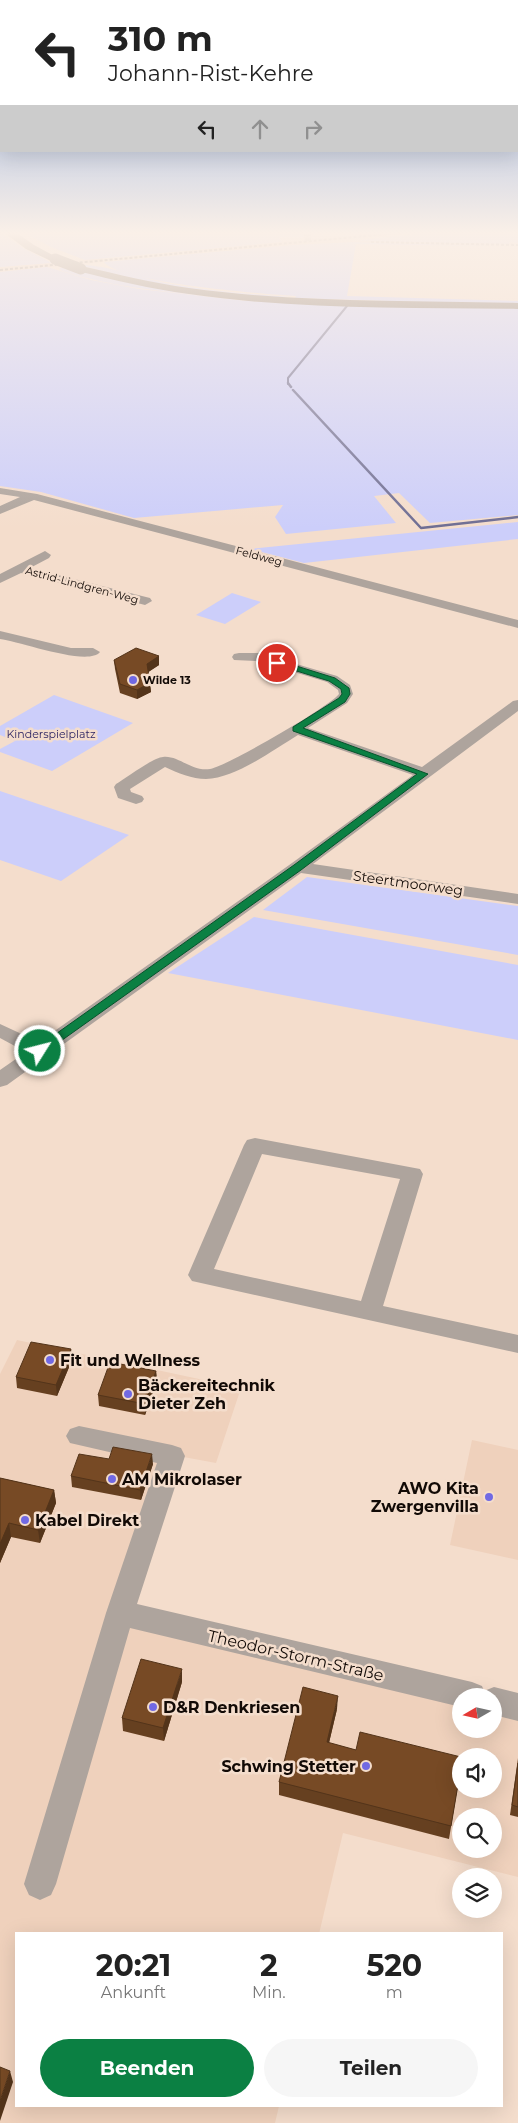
<!DOCTYPE html>
<html lang="de">
<meta charset="utf-8">
<style>
:root{--surface:#fff;--page:#f6f6f6;--text:#222;--muted:#767676;--accent:#0b8043}
body{margin:0;font-family:Montserrat,sans-serif;background:var(--page);color:var(--text);height:100vh;display:flex;flex-direction:column;font-size:19px;white-space:nowrap}
*{box-sizing:border-box;margin:0}
p{font-size:16px;color:var(--muted)}
.icon{flex:none;width:28px;height:28px;fill:none;stroke:currentColor;stroke-width:2;stroke-linecap:round;stroke-linejoin:round}
.map{position:relative;flex:1;overflow:hidden}
.drawer{position:absolute;left:15px;top:1932px;width:488px;height:175px;display:flex;flex-direction:column;background:var(--surface);border-radius:0px;box-shadow:0 5px 20px #0002}
.drawer>*{flex:none}
.hud{position:absolute;left:0px;top:0px;width:519px;height:152px;box-shadow:0 5px 20px #0002;background:#fff;color:var(--text);overflow:hidden}
.needle{width:32px;rotate:261deg}
.buttons{position:absolute;left:452px;top:1688px;display:grid;gap:10px}
.buttons a{display:grid;place-items:center;width:50px;height:50px;border-radius:50%;background:var(--surface);box-shadow:0 5px 20px #0002;font-size:25px}
.pin{position:absolute;display:grid;place-items:center;width:42px;height:42px;color:#fff;margin:-21px;border:2px solid #fff;border-radius:50%;box-shadow:0 1px 5px #0007}
.me{position:absolute;width:55px;margin:-28px;rotate:54deg;stroke-linejoin:round;filter:drop-shadow(0 0 4px #0008)}
.turn{display:flex;align-items:center;gap:18px;height:105px;padding:0 25px;font-size:22px}
.turn .icon{width:65px;height:65px;stroke-width:2.5}
.turn b{display:block;font-size:35px;line-height:42px}
.lanes{display:flex;align-items:center;height:48px;padding:0 25px;background:#0003;justify-content:center;gap:25px;direction:ltr}
.lanes .off{opacity:.35}
.eta{display:flex;justify-content:space-evenly;align-items:center;height:85px;text-align:center}
.eta b{font-size:30px;font-weight:700;line-height:35px}
.action{display:flex;gap:10px;margin-top:auto;padding:10px 25px}
.action a{flex:1;height:58px;border-radius:30px;background:var(--accent);color:#fff;font-size:20px;font-weight:700;line-height:58px;text-align:center}
.action a+a{background:var(--page);color:var(--text)}
.map>svg:first-child{display:block}
.built{fill:#efd1bc;fill-rule:evenodd}
.green{fill:#cccefa}
.lines{fill:none;stroke-linecap:round;stroke-linejoin:round}
.stream-far1{stroke:#6e6d93;stroke-width:2}
.stream{stroke:#6e6d93;stroke-width:2.5}
.minor{fill:#aea49d;fill-rule:evenodd}
.major{fill:#817064;fill-rule:evenodd}
.rail{stroke:#8b7b70;stroke-width:2;stroke-dasharray:3 2;stroke-linecap:butt}
.major-bridge{stroke:#817064;stroke-width:11}
.wall{fill:#664020}
.shaded-wall{fill:#53341a}
.building{fill:#774a25;stroke:#53341a}
.route{fill:#0b8043;stroke:#07532c}
.poi-dot{fill:#7169e3;stroke:#f4ddcc;stroke-width:2}
.labels{text-anchor:middle;stroke-width:5;stroke-linejoin:round;paint-order:stroke}
.far-street-label{font-size:11px;fill:#120a06;stroke:#f4ddcc}
.far-poi-label{font-size:11px;font-weight:bold;fill:#120a06;stroke:#f4ddcc;text-anchor:start}
.far-park-label{font-size:11px;fill:#261e5f;stroke:#f4ddcc}
.street-label{font-size:14px;fill:#120a06;stroke:#f4ddcc}
.near-poi-label{font-size:16px;font-weight:bold;fill:#120a06;stroke:#f4ddcc;text-anchor:start}
.near-street-label{font-size:16px;fill:#120a06;stroke:#f4ddcc}
</style>
<div class="map">
<svg width="518" height="2123" viewBox="0 0 518 2123">
<rect width="100%" height="100%" fill="#f4ddcc"/>
<g class="built">
<polygon points="396,231 430,231 346,240 490,243 490,246 324,243 188,254 185,251"/>
<polygon points="103,258 104,262 0,272 0,267"/>
<path d="M17,1340L241,1388L216,1463L178,1456L122,1623L461,1706V1729H494V1713L518,1719V1877L343,1833L319,1934H16V2106H279L275,2123H0V1374ZM461,1756H494V1789H461ZM461,1816H494V1849H461Z"/>
<polygon points="472,1440 518,1450 518,1560 450,1545"/>
</g>
<g class="green">
<polygon points="21,231 304,231 304,237 279,237 282,242 85,260 51,247"/>
<polygon points="442,231 518,231 518,243 509,242 509,244 353,241"/>
<polygon points="0,232 23,248 52,263 0,267"/>
<path d="M353,242L490,246L356,244L347,296L518,301V305L295,298L296,296C265,294 119,283 104,262L293,245Z"/>
<path d="M78,265C106,264 137,277 165,283C207,291 249,294 291,297H267L159,285Z"/>
<polygon points="47,267 91,280 139,289 247,301 518,307 518,515 430,523 399,493 374,496 396,523 286,534 275,517 283,505 134,518 41,492 0,486 0,272"/>
<path d="M63,267L205,296C158,291 108,286 62,271L59,269Z"/>
<polygon points="518,522 518,539 304,563 250,549"/>
<polygon points="232,593 261,602 225,624 196,615"/>
<polygon points="54,695 133,723 52,771 0,752 0,749 15,741 0,735 0,726"/>
<polygon points="0,791 129,835 61,881 0,860"/>
<polygon points="307,877 518,906 518,955 263,910"/>
<polygon points="254,917 518,965 518,1040 168,973"/>
</g>
<g class="lines">
<polyline class="stream-far1" points="288,384 288,378 347,306"/>
<g class="stream">
<polyline points="288,383 291,387"/>
<polyline points="293,390 421,528 518,517"/>
</g>
<g class="minor">
<polygon points="303,231 311,231 311,241 305,241"/>
<polygon points="0,488 37,494 518,620 518,628 34,500 0,514 0,506 20,497 0,494"/>
<polygon points="45,551 51,555 49,558 30,568 150,598 152,601 145,605 21,573 0,583 0,574"/>
<path d="M0,631L71,648H93L100,652C88,667 19,641 0,639Z"/>
<path d="M239,653H259L337,676L350,685L353,694L347,703L308,728L422,767L513,701L518,700V711L313,864L518,894V904L301,873L7,1085L0,1087V1070L26,1052L0,1038V1024L39,1042L292,863L413,775L298,735C273,750 236,778 206,779C192,779 178,773 165,767L130,789L131,792L142,796L144,799L142,802L136,804L118,798L114,787L116,784C126,778 154,757 163,757C178,755 192,772 210,769C227,766 329,707 339,694L338,690L327,682L258,661L234,660L232,657L234,654Z"/>
<path d="M255,1138L420,1169L423,1174L383,1306L518,1335V1353L192,1281L188,1275L244,1145L247,1140ZM262,1154L400,1179L361,1301L214,1269Z"/>
<polygon points="79,1426 172,1445 181,1448 185,1456 137,1604 472,1682 482,1686 484,1691 494,1687 518,1693 518,1721 494,1715 494,1696 461,1696 461,1707 130,1628 56,1884 51,1895 40,1900 29,1895 24,1884 106,1613 157,1463 70,1443 66,1436 70,1429"/>
</g>
<g class="major">
<polygon points="2,231 14,231 34,245 60,259 55,262 51,261 26,249"/>
<path d="M81,266C117,274 152,283 189,288C298,303 408,300 518,303V309C408,307 298,310 189,294C151,289 114,280 77,271L76,269Z"/>
</g>
<g class="rail">
<polyline points="371,242 518,245"/>
<polyline points="0,270 419,231"/>
</g>
<polyline class="major-bridge" points="55,259 81,269"/>
</g>
<g class="wall">
<polygon points="159,656 159,665 148,672 151,692 137,699 120,693 115,669 114,660"/>
<polygon points="71,1349 72,1360 57,1396 17,1388 16,1377"/>
<polygon points="156,1371 157,1381 145,1415 99,1406 98,1395"/>
<polygon points="109,1459 153,1464 141,1500 72,1487 71,1476"/>
<polygon points="0,1478 54,1490 56,1503 40,1543 11,1537 0,1563"/>
<polygon points="182,1682 164,1741 123,1731 122,1718"/>
<polygon points="337,1709 329,1743 356,1750 461,1767 449,1839 279,1795 279,1782"/>
<polygon points="518,1758 518,1817 510,1815"/>
</g>
<g class="shaded-wall">
<polygon points="159,656 159,665 147,673 147,664"/>
<polygon points="150,683 151,692 137,699 137,690"/>
<polygon points="71,1349 72,1360 57,1396 56,1385"/>
<polygon points="156,1371 157,1381 145,1415 145,1404"/>
<polygon points="152,1454 153,1464 141,1500 140,1490"/>
<polygon points="54,1490 56,1503 40,1543 38,1530"/>
<polygon points="9,1523 11,1537 0,1563 0,1544"/>
<polygon points="182,1669 182,1682 164,1741 163,1728"/>
<polygon points="338,1696 337,1709 326,1755 327,1742"/>
<polygon points="10,2071 13,2082 0,2121 0,2101"/>
</g>
<g class="building">
<polygon points="136,648 159,656 147,664 150,683 137,690 120,684 114,660"/>
<polygon points="31,1342 71,1349 56,1385 16,1377"/>
<polygon points="110,1362 156,1371 145,1404 98,1395"/>
<polygon points="113,1447 152,1454 140,1490 71,1476 79,1454 109,1459"/>
<polygon points="0,1478 54,1490 38,1530 9,1523 0,1544"/>
<polygon points="141,1659 182,1669 163,1728 122,1718"/>
<polygon points="303,1687 338,1696 327,1742 356,1750 360,1732 461,1757 461,1767 451,1826 279,1782"/>
<polygon points="518,1763 518,1807 512,1805"/>
<polygon points="0,2067 10,2071 0,2101"/>
</g>
<linearGradient id="sky" x2="0" y2="1"><stop stop-color="#87a8de"/><stop offset="0.44" stop-color="#faf0e8"/><stop offset="1" stop-color="#faf0e8" stop-opacity="0"/></linearGradient>
<rect width="518" height="529" fill="url(#sky)"/>
<polygon class="route" points="277,660 335,678 349,688 350,694 345,702 303,728 428,774 301,870 44,1053 36,1053 34,1051 36,1048 294,865 417,774 293,731 293,727 339,698 342,694 341,689 329,681 274,664 273,663"/>
<g class="poi-dot">
<circle cx="133" cy="680" r="5"/>
<circle cx="50" cy="1360" r="5"/>
<circle cx="128" cy="1394" r="5"/>
<circle cx="112" cy="1479" r="5"/>
<circle cx="489" cy="1497" r="5"/>
<circle cx="25" cy="1520" r="5"/>
<circle cx="153" cy="1707" r="5"/>
<circle cx="366" cy="1766" r="5"/>
</g>
<g class="labels">
<g class="far-street-label">
<text transform="translate(259 556) rotate(15)" y="4">Feldweg</text>
<text transform="translate(82 585) rotate(15)" y="4">Astrid-Lindgren-Weg</text>
</g>
<g class="far-poi-label">
<text x="143" y="684">Wilde 13</text>
</g>
<g class="far-park-label">
<text x="51" y="738">Kinderspielplatz</text>
</g>
<g class="street-label">
<text transform="translate(408 883) rotate(8)" y="5">Steertmoorweg</text>
</g>
<g class="near-poi-label">
<text x="60" y="1366">Fit und Wellness</text>
<text x="138" y="1391">Bäckereitechnik<tspan x="138" dy="18">Dieter Zeh</tspan></text>
<text x="122" y="1485">AM Mikrolaser</text>
<text x="479" y="1494" text-anchor="end">AWO Kita<tspan x="479" dy="18">Zwergenvilla</tspan></text>
<text x="35" y="1526">Kabel Direkt</text>
<text x="163" y="1713">D&amp;R Denkriesen</text>
<text x="356" y="1772" text-anchor="end">Schwing Stetter</text>
</g>
<g class="near-street-label">
<text transform="translate(296 1655) rotate(13)" y="6">Theodor-Storm-Straße</text>
</g>
</g>
</svg>
<div class="buttons">
<a><svg class="needle" viewBox="-14 -14 28 28"><path d="M0-13l5 13h-10z" fill="#e53935"/><path d="M0 13l5-13h-10z" fill="#767676"/></svg></a>
<a><svg class="icon" aria-label="sound" viewBox="0 0 24 24"><path d="M4 9h4l5-4v14l-5-4H4zM17 9q2 3 0 6"/></svg></a>
<a><svg class="icon" aria-label="search" viewBox="0 0 24 24"><circle cx="10" cy="10" r="6"/><path d="M15 15l6 6"/></svg></a>
<a><svg class="icon" aria-label="layers" viewBox="0 0 24 24"><path d="M12 4l9 5-9 5-9-5zM3 14l9 5 9-5"/></svg></a>
</div>
<div class="pin" style="left:277px;top:663px;background:#d93025"><svg class="icon" aria-label="arrive" viewBox="0 0 24 24"><path d="M6 21V4h12l-3 4 3 4H6"/></svg></div>
<svg class="me" style="left:40px;top:1051px" viewBox="-20 -20 40 40"><circle r="17" fill="#0b8043" stroke="#fff" stroke-width="3"/><path d="M0-11L8 9 0 5-8 9z" fill="#fff"/></svg>
<div class="hud">
<div class="turn"><svg class="icon" aria-label="left" viewBox="0 0 24 24"><path d="M17 20v-9H6M10 6l-5 5 5 5"/></svg><div><b>310 m</b>Johann-Rist-Kehre</div></div>
<div class="lanes"><svg class="icon" aria-label="left" viewBox="0 0 24 24"><path d="M17 20v-9H6M10 6l-5 5 5 5"/></svg><svg class="icon off" aria-label="ahead" viewBox="0 0 24 24"><path d="M12 20V5M6 11l6-6 6 6"/></svg><svg class="icon off" aria-label="right" viewBox="0 0 24 24"><path d="M7 20v-9h11M14 6l5 5-5 5"/></svg></div>
</div>
<section class="drawer">
<div class="eta">
<div><b>20:21</b><p>Ankunft</p></div>
<div><b>2</b><p>Min.</p></div>
<div><b>520</b><p>m</p></div>
</div>
<div class="action"><a>Beenden</a><a>Teilen</a></div>
</section>
</div>
